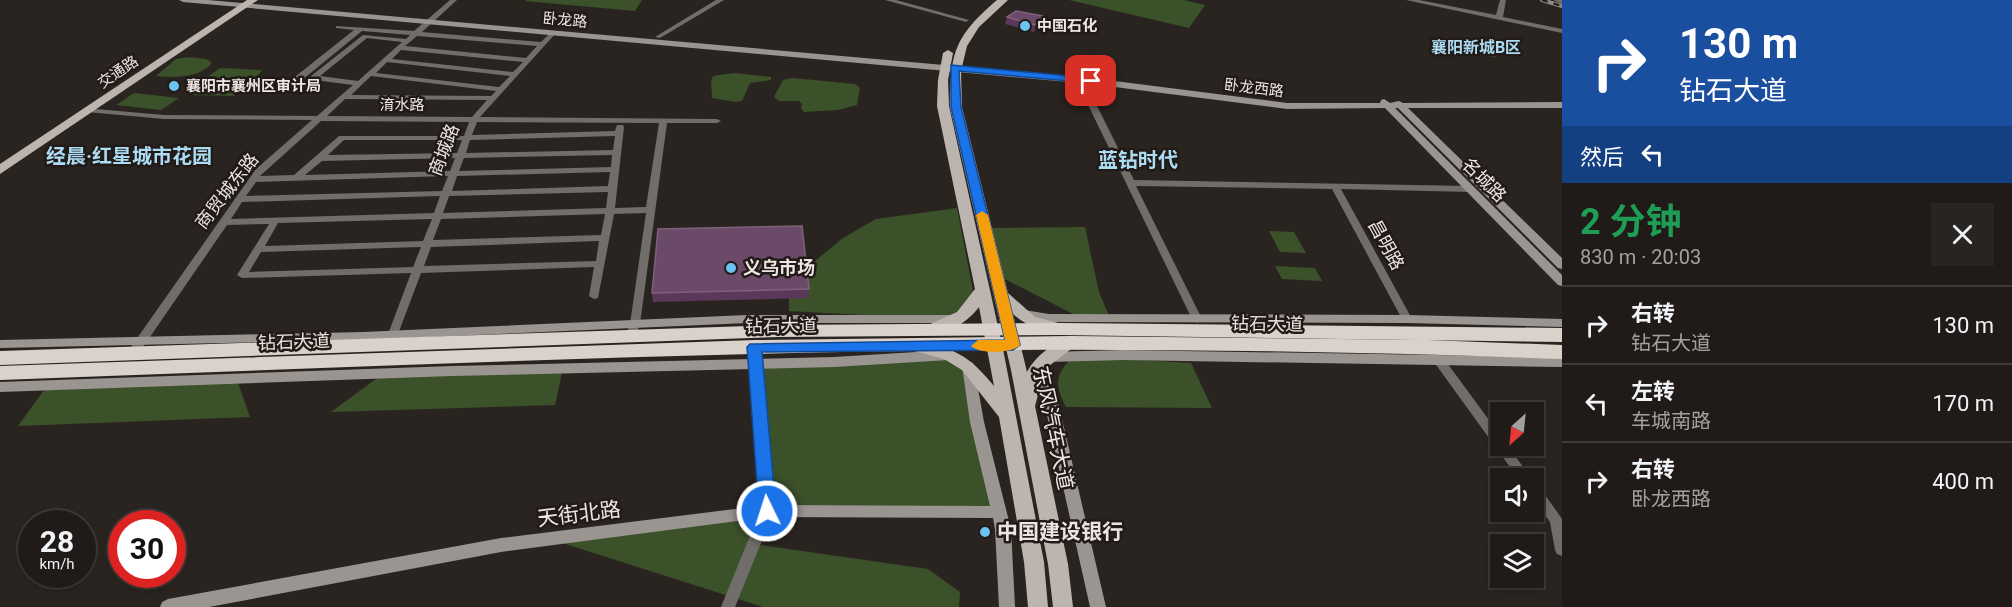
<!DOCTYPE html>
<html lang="zh">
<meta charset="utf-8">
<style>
:root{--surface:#201b18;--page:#282421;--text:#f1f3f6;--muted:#a2a1a2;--line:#3d3937}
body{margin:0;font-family:Roboto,"Noto Sans SC",sans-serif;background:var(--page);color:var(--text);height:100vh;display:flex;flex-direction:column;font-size:22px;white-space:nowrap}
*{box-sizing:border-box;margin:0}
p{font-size:20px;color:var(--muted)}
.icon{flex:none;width:33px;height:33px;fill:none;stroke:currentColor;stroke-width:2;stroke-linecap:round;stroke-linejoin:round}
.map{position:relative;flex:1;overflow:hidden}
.drawer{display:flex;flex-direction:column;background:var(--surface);width:450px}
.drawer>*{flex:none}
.hud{background:#1a4fa0;color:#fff;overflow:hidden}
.needle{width:39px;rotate:207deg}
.buttons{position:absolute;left:1490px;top:402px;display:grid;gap:12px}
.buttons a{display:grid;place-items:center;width:54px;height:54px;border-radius:0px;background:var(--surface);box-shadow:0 3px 9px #0003,0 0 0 2px var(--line);font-size:30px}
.speed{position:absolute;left:18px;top:510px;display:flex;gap:12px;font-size:30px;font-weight:700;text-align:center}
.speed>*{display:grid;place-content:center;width:78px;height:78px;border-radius:50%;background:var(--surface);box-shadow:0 3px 9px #0003,0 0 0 2px var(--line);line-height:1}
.speed small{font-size:15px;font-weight:400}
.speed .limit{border:9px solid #d22;background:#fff;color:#111}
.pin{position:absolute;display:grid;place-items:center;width:51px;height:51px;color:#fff;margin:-26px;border-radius:12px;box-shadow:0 3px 9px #0006}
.me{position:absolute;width:66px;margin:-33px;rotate:356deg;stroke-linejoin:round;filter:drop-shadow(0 0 4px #0008)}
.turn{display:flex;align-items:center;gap:21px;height:126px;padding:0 18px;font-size:27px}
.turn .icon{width:78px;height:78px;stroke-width:2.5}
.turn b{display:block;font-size:42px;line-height:51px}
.then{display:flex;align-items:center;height:57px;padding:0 18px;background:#0003;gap:12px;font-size:22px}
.round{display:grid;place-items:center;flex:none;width:63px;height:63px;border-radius:0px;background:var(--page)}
.headline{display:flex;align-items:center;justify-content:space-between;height:102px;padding:0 18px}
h1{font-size:36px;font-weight:700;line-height:45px;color:#1e9e55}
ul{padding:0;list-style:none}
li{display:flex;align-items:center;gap:18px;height:78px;padding:0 18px;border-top:2px solid var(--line)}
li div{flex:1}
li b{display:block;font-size:22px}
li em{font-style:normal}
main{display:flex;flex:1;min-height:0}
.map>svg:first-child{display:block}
.green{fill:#3b5129}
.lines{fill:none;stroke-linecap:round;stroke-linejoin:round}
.street{fill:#706d6a;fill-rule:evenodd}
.secondary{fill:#9b9591;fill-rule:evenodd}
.primary{fill:#bcb5af;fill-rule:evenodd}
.highway{fill:#dad1cb;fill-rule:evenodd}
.rail-casing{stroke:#8f8a86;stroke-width:4}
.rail{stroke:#211a16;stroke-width:2;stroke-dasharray:6;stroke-linecap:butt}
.wall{fill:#5b3759}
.shaded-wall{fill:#41283c}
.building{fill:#6a4a68;stroke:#7e627b;stroke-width:1.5}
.route{fill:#1a73e8;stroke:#114b97;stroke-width:1.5}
.slow{fill:#f59e0b}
.poi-dot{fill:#6ac3f1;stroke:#211a16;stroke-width:2}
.labels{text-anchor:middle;stroke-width:5;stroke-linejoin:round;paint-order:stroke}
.far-street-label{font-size:15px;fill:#ebe6e3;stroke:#211a16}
.far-poi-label{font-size:15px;font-weight:bold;fill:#ebe6e3;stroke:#211a16;text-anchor:start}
.far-neighbourhood-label{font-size:16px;font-weight:bold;fill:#acdbf4;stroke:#211a16}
.street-label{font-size:18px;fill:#ebe6e3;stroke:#211a16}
.poi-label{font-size:18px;font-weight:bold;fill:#ebe6e3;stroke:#211a16;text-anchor:start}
.neighbourhood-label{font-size:20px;font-weight:bold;fill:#acdbf4;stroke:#211a16}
.near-street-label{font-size:21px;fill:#ebe6e3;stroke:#211a16}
.near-poi-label{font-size:21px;font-weight:bold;fill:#ebe6e3;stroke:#211a16;text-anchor:start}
</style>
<main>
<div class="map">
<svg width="1562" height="607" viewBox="0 0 1562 607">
<rect width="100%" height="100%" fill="#2a2420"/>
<g class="green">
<polygon points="526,0 642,0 635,11 525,1"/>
<polygon points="1069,0 1184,0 1205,5 1189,28"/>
<path d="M1445,37L1492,46L1496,48L1498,54L1495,57C1482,57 1482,54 1472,50C1460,45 1454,46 1445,37Z"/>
<path d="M189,57L206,59L212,63C200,78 173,78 156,76L176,59Z"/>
<polygon points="220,68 260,70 262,71 234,96 193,95 196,90 193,87"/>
<polygon points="734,73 771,77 771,80 750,83 742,101 736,102 712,98 711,81 713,76"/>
<polygon points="793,78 855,84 860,88 857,105 838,110 804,112 801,108 802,104 799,101 779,101 774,97 783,80"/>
<polygon points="134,93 179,98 161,110 116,105"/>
<polygon points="957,208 975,301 962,318 937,319 789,311 789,296 815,261 843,238 876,219"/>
<polygon points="1085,227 1099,292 1110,318 1083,319 997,275 986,228"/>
<polygon points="1269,231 1294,232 1306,253 1280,252"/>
<polygon points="1275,266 1315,268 1322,281 1282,279"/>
<polygon points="949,355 968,366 999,512 768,511 754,544 928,569 960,592 959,607 763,607 550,539 767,511 756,364"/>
<path d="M1073,356L1191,363L1212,408L1066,407C1054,383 1055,376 1073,356Z"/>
<polygon points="563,368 555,405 331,412 384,373"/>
<polygon points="237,380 250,417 18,426 47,386"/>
</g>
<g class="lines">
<g class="street">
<path d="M450,0H457L422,32L541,42L551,32L556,33L480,117L717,119L721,121L717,123H667L640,324L634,340H626L625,337L630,324L646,213L614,214L598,298L594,299L589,296L594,267L421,273L398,334L393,338L388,334L411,273L242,278L237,275L269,224L227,225L141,350H133L131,347L133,344L256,169L312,120L164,119L87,112L83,110L84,108L164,115L317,116L353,85L314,80L310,78L311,76L363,35L406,39L410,35L362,31L302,80H296V76L354,30L336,28V26L414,31ZM417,36L537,46L526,58L405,46ZM367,38L402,42L358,81L320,76ZM401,50L523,62L513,72L392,59ZM387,62L510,76L499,87L376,73ZM371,76L496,91L491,96L351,95ZM345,99L487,100L472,117L327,116ZM321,121L469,122L464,136H339L294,175L260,176ZM477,122L659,123L646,207L615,208L624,127L623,125H617L615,131L472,135ZM615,136L613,150L466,153L470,140ZM344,140H462L457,153L328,155ZM612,155L611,167L459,171L464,158ZM455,158L450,171L305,175L322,161ZM610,172L608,186L452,191L457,176ZM448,176L442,191L246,196L256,182ZM608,192L606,208L443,213L449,196ZM440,196L434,213L231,219L242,202ZM605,214L601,235L433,240L441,219ZM432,219L423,241L265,246L278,223ZM599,241L596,261L424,266L431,247ZM421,247L413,267L249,272L261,252Z"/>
<polygon points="716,0 724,0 660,38 655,37"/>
<polygon points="885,0 896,0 969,20 966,22"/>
<polygon points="1406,0 1419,0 1496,15 1500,0 1506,0 1503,17 1562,29 1562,33"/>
<polygon points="1553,0 1562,0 1562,4"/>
<polygon points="1077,78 1084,80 1134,180 1471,186 1475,189 1471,192 1341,189 1412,319 1407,323 1402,319 1332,189 1136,186 1202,319 1197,323 1192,319 1076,80"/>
<polygon points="1438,355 1442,356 1500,435 1500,446 1508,446 1531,478 1518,478 1434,362 1432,359 1434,356"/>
<polygon points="756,360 760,361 762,364 774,511 735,607 721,607 760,511 750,364 752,361"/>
<polygon points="1533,484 1538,485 1562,519 1562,556 1557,554 1555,550 1550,522 1533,499"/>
</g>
<g class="secondary">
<polygon points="179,0 208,0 1091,78 1287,103 1380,103 1381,100 1384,99 1390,103 1399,101 1403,103 1562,102 1562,108 1408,108 1562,258 1562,269 1558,268 1398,108 1395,108 1562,275 1562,286 1558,285 1385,108 1287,109 1091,84 183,2"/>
<polygon points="1024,310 1049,314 1407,315 1562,319 1562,327 1407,323 1049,322 1020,317 1018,314"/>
<polygon points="747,315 955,315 961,319 955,323 747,323 363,340 0,348 0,340 363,332"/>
<polygon points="949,350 954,352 955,355 954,358 949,360 834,367 452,376 0,392 0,382 452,366 834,357"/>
<polygon points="1123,350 1562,357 1562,367 1123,360 1047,362 1042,360 1041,357 1042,354 1047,352"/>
<polygon points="968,361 973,363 974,366 984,422 1011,529 1015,607 999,607 995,529 993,518 767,517 501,552 209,607 160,607 162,602 168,599 501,538 767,505 990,506 970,422 962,366 963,363"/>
<polygon points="1034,367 1039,369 1058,402 1106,607 1090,607 1044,402 1027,372 1029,369"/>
</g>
<g class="primary">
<polygon points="247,0 258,0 0,174 0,164"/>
<path d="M997,0H1008L979,27L967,46L961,71L962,107L1008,293L1035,317L1062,324L1065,328L1062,332C1046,336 1025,325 1013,314L1027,372C1036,355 1053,343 1071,337L1077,339L1079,343L1045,369L1035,406L1068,564L1073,607H1053L1048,564L1011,370L950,107C950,52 955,36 997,0Z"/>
<path d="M948,50L953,53L948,80L949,106L1003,349L1044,562L1048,607H1028L1024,562L999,417L962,370L944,359L907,349L905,345L907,341L913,339C956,351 965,351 994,386L979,307C969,321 943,339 926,334L923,330L926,326L957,312L975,289L937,106L938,80L943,53Z"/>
</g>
<g class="highway">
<polygon points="1060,323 1562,328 1562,342 1060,335 778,337 0,365 0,351 778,325"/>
<path d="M1071,336L1427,340L1562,345V359C1293,349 1023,347 753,354C502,360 251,371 0,380V366L755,340Z"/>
</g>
<defs>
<polyline id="rail" points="1542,0 1562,6"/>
</defs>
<use href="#rail" class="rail-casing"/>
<use href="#rail" class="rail"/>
</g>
<g class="wall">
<polygon points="1043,16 1041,24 1034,32 1005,24 1007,17"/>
<polygon points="809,289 808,298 653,302 652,293"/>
</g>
<polygon class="shaded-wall" points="1043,16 1041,24 1034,32 1035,25"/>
<g class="building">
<polygon points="1016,11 1043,16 1035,25 1007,17"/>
<polygon points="802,226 809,289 652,293 658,229"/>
</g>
<polygon class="route" points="951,65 1091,78 1096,81 1091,83 959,71 961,107 1020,345 1013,350 762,352 776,511 773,516 767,518 761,516 759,511 747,347 750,344 1005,340 951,107"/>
<path class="slow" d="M982,211L988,215L1020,345C1013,354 978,354 971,346L978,340H1005L976,215Z"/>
<g class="poi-dot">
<circle cx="1025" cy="26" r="6"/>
<circle cx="174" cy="86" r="6"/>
<circle cx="731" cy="268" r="6"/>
<circle cx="985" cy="532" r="6"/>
</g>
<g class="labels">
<g class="far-street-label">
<text transform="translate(565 20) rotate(5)" y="5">卧龙路</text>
<text transform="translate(118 72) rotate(-34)" y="5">交通路</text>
<text transform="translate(1254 88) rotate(7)" y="5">卧龙西路</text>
<text x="402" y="110">淯水路</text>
</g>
<g class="far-poi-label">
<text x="1037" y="31">中国石化</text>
<text x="186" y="91">襄阳市襄州区审计局</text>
</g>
<g class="far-neighbourhood-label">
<text x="1476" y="53">襄阳新城B区</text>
</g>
<g class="street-label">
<text transform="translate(444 150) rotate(-69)" y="6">商城路</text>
<text transform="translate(1484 180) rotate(45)" y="6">名城路</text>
<text transform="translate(227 191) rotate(-52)" y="6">商贸城东路</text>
<text transform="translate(1386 245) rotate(61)" y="6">昌明路</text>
<text transform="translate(1267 324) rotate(1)" y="6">钻石大道</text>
<text transform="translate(781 326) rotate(-1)" y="6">钻石大道</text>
<text transform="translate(294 342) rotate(-2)" y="6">钻石大道</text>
</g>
<g class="poi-label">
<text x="743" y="274">义乌市场</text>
</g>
<g class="neighbourhood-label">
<text x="129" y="163">经晨·红星城市花园</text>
<text x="1138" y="167">蓝钻时代</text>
</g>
<g class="near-street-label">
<text transform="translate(1053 428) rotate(78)" y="7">东风汽车大道</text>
<text transform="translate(579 514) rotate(-7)" y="7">天街北路</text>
</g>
<g class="near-poi-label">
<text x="997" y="539">中国建设银行</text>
</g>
</g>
</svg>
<div class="buttons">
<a><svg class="needle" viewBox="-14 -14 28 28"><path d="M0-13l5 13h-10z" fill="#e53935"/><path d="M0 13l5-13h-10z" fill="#a2a1a2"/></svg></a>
<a><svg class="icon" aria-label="sound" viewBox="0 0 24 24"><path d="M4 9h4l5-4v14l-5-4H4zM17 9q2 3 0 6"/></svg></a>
<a><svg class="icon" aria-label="layers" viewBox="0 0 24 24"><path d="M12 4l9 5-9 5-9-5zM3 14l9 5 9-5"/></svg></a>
</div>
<div class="speed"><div>28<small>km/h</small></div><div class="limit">30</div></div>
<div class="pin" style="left:1091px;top:81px;background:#d93025"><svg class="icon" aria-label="arrive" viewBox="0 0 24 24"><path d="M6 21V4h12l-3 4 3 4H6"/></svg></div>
<svg class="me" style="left:767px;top:511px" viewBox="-20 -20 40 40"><circle r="17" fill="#1a73e8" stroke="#fff" stroke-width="3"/><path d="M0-11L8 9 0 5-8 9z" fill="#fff"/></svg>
</div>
<section class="drawer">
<div class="hud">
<div class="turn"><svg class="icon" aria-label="right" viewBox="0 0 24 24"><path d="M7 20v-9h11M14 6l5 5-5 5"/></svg><div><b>130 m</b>钻石大道</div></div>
<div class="then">然后<svg class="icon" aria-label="left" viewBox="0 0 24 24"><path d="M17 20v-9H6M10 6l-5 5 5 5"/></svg></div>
</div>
<div class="headline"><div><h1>2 分钟</h1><p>830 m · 20:03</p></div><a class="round"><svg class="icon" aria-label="close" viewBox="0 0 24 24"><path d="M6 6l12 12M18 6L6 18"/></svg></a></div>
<ul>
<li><svg class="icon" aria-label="right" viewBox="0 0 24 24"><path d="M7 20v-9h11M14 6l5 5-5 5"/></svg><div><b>右转</b><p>钻石大道</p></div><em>130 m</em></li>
<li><svg class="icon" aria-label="left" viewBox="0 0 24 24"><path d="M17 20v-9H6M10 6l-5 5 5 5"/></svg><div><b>左转</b><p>车城南路</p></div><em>170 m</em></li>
<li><svg class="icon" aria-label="right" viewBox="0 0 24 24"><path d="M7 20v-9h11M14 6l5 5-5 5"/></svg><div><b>右转</b><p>卧龙西路</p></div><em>400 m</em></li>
</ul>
</section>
</main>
